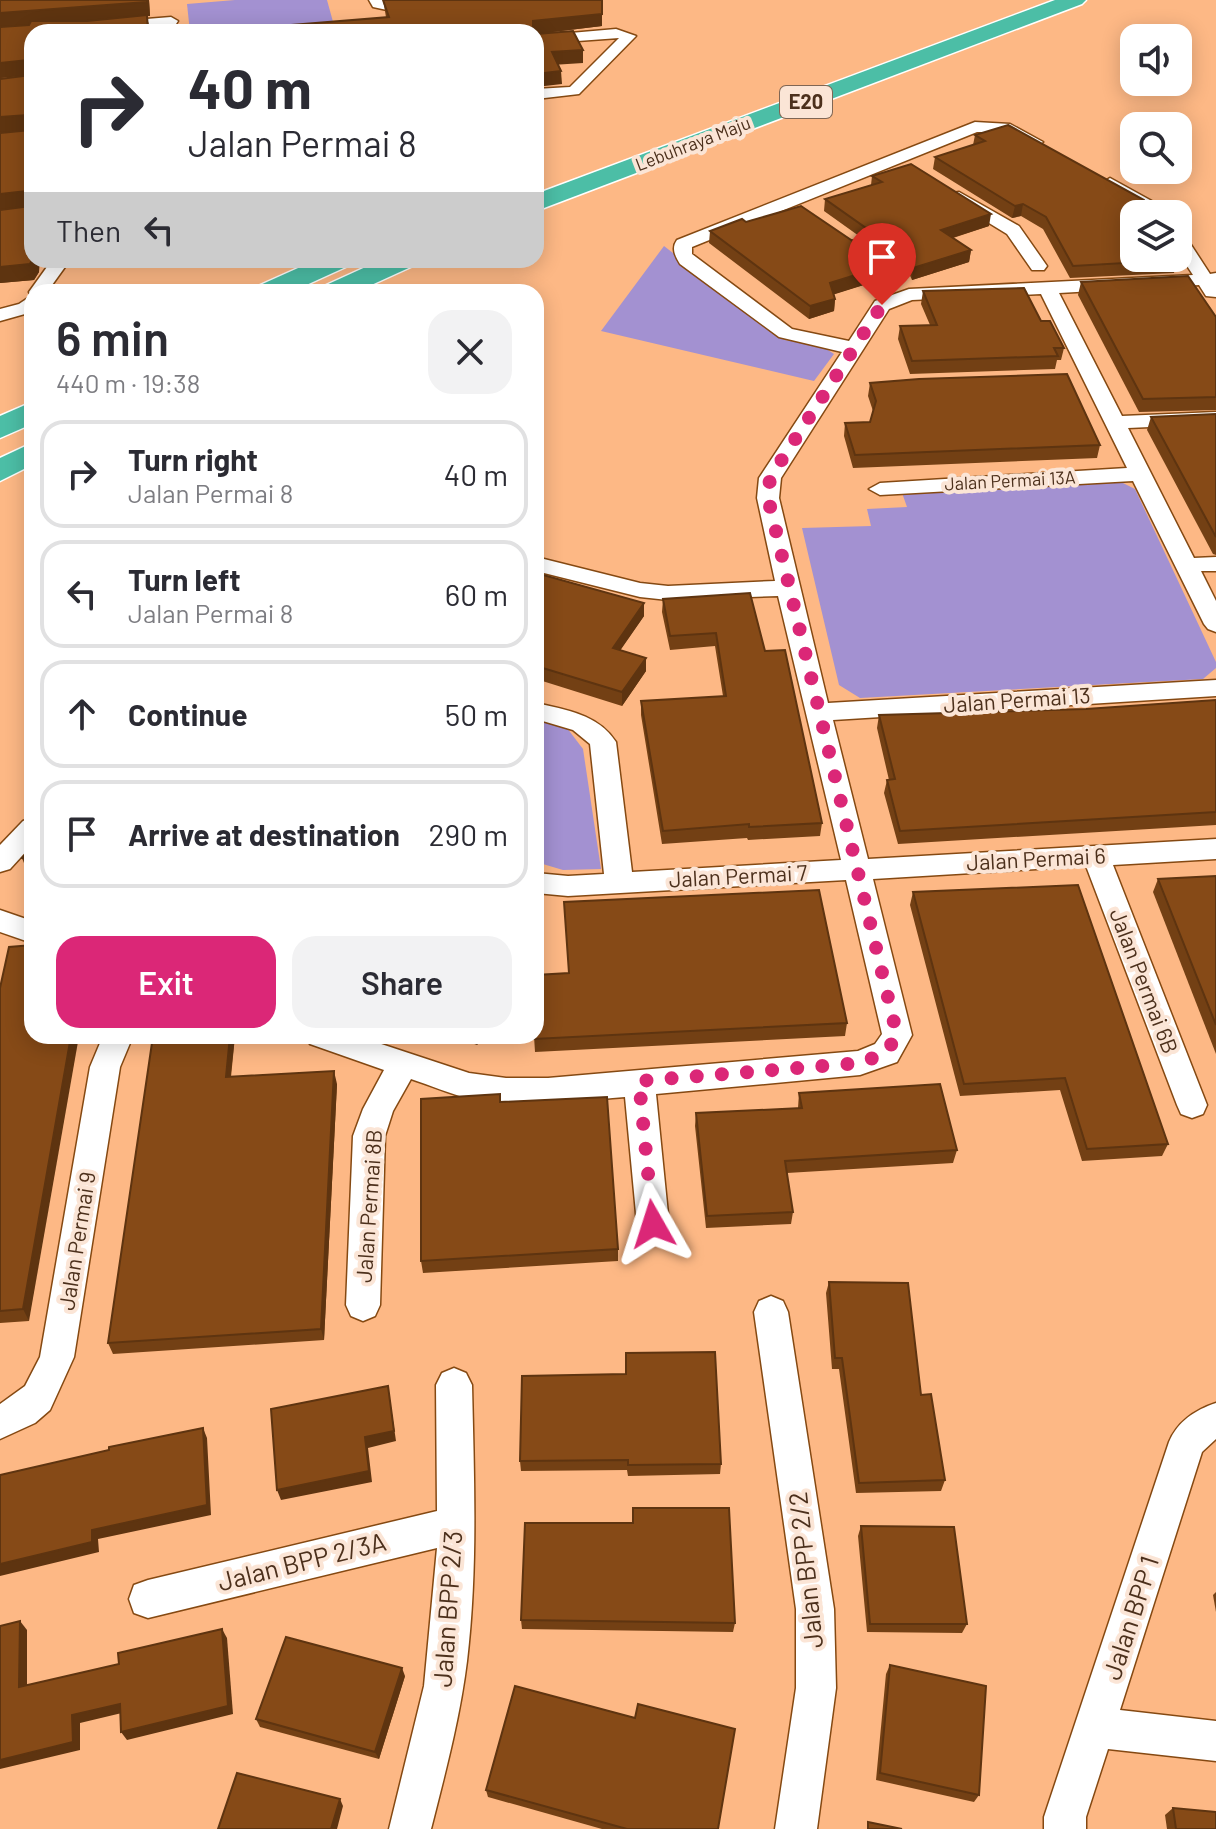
<!DOCTYPE html>
<meta charset="utf-8">
<style>
:root{--surface:#fff;--page:#f2f2f3;--text:#2b2b33;--muted:#7c7c81;--line:#e1e1e2;--accent:#db2777}
body{margin:0;font-family:Barlow,sans-serif;background:var(--page);color:var(--text);height:100vh;display:flex;flex-direction:column;font-size:30px;white-space:nowrap}
*{box-sizing:border-box;margin:0}
p{font-size:26px;color:var(--muted)}
.icon{flex:none;width:44px;height:44px;fill:none;stroke:currentColor;stroke-width:2;stroke-linecap:round;stroke-linejoin:round}
.map{position:relative;flex:1;overflow:hidden}
.side{position:absolute;left:24px;top:284px;width:520px;height:760px;display:flex;flex-direction:column;background:var(--surface);border-radius:24px;box-shadow:0 4px 20px #0003}
.side>*{flex:none}
.guide{position:absolute;left:24px;top:24px;width:520px;height:244px;border-radius:24px;box-shadow:0 4px 20px #0003;background:#fff;color:var(--text);overflow:hidden}
.fabs{position:absolute;left:1120px;top:24px;display:grid;gap:16px}
.fabs a{display:grid;place-items:center;width:72px;height:72px;border-radius:16px;background:var(--surface);box-shadow:0 4px 20px #0003;font-size:40px}
.pin{position:absolute;display:grid;place-items:center;width:68px;height:68px;color:#fff;margin:-82px -34px;border-radius:50% 50% 50% 0;rotate:-45deg;box-shadow:0 0 8px #0007}
.pin .icon{rotate:45deg}
.me{position:absolute;width:88px;margin:-44px;rotate:354deg;stroke-linejoin:round;filter:drop-shadow(0 0 6px #0008)}
.turn{display:flex;align-items:center;gap:28px;height:168px;padding:0 32px;font-size:36px}
.turn .icon{width:104px;height:104px;stroke-width:2.5}
.turn b{display:block;font-size:56px;line-height:68px}
.then{display:flex;align-items:center;height:76px;padding:0 32px;background:#0003;gap:16px;font-size:30px}
.round{display:grid;place-items:center;flex:none;width:84px;height:84px;border-radius:24px;background:var(--page)}
.summary{display:flex;align-items:center;justify-content:space-between;height:136px;padding:0 32px}
h1{font-size:48px;font-weight:600;line-height:60px}
.action{display:flex;gap:16px;margin-top:auto;padding:16px 32px}
.action a{flex:1;height:92px;border-radius:24px;background:var(--accent);color:#fff;font-size:32px;font-weight:600;line-height:92px;text-align:center}
.action a+a{background:var(--page);color:var(--text)}
ul{padding:0;list-style:none}
li{display:flex;align-items:center;gap:24px;height:108px;margin:0 16px 12px;padding:0 16px;border:4px solid var(--line);border-radius:24px}
li div{flex:1}
li b{display:block;font-size:30px}
li em{font-style:normal}
.map>svg:first-child{display:block}
.green{fill:#a391d1}
.lines{fill:none;stroke-linecap:round;stroke-linejoin:round}
.minor-casing{stroke:#854912;stroke-width:3}
.highway-casing{stroke:#fff;stroke-width:3}
.minor{fill:#fff;fill-rule:evenodd}
.highway{fill:#4cbea6;fill-rule:evenodd}
.wall{fill:#734014}
.shaded-wall{fill:#5e3410}
.building{fill:#864a17;stroke:#5e3410;stroke-width:2}
.route{stroke:#db2777;stroke-width:14;stroke-dasharray:0 25.2}
.labels{text-anchor:middle;stroke-width:8;stroke-linejoin:round;paint-order:stroke}
.far-street-label{font-size:18px;fill:#4c301c;stroke:#fbe5d6}
.shield{fill:#fbe5d6;stroke:#806654;stroke-width:2}
.shield-label{font-size:20px;font-weight:bold;fill:#4c301c}
.street-label{font-size:22px;fill:#4c301c;stroke:#fbe5d6}
.near-street-label{font-size:26px;fill:#4c301c;stroke:#fbe5d6}
</style>
<div class="map">
<svg width="1216" height="1829" viewBox="0 0 1216 1829">
<rect width="100%" height="100%" fill="#fdb885"/>
<g class="green">
<polygon points="235,0 327,0 335,29 295,32 190,32 187,4"/>
<polygon points="664,246 785,340 822,346 834,354 814,381 601,331"/>
<polygon points="1121,482 1135,489 1216,662 1216,668 1203,679 860,698 839,685 802,528 871,526 867,509 907,507 901,490"/>
<polygon points="536,720 567,728 583,749 601,869 563,870 536,862"/>
</g>
<g class="lines">
<defs>
<g id="minor">
<polygon points="369,0 475,0 468,4 387,10 373,7"/>
<polygon points="171,17 178,21 176,24 90,32 32,32 32,35 29,32 36,28"/>
<polygon points="616,29 636,36 579,94 536,99 536,89 570,87 619,38 536,44 536,36"/>
<path d="M975,122L1010,124L1043,142L1035,147L1001,132H977L692,247V254L792,329L849,341L875,301L909,289L1193,275L1178,252V233L1184,234L1210,274L1216,273V297L1206,296L1199,285L1059,293L1122,416L1216,412V424L1128,428L1194,558L1216,557V571H1201L1216,601V632L1208,629L1204,624L1133,481L880,495L869,489L880,483L1127,468L1041,294L912,300L889,309L781,478L779,498L828,703L1216,680V696L833,720L868,859L1216,839V859L1113,865L1207,1105L1203,1114L1192,1118L1181,1114L1177,1105L1086,866L873,879L912,1035L897,1062L860,1075L656,1094L669,1224L665,1234L653,1238L641,1234L637,1224L625,1097C574,1101 521,1110 470,1099C450,1094 430,1085 411,1079L393,1111L385,1136L380,1305L375,1316L363,1321L351,1316L346,1305L353,1136L363,1109L384,1070L310,1044L306,1036H357L469,1073L506,1078H548L858,1051L875,1044L882,1034L846,880L568,896L536,893V873L568,876L604,874L590,744L573,730L536,719V703C566,710 598,714 616,742L632,872L841,860L778,596L668,600L640,597L536,571V557L640,583L668,586L775,581L757,498L759,478L842,352L779,337L680,264C675,256 671,248 677,240Z"/>
<polygon points="1110,178 1168,210 1171,214 1150,214 1104,187 1102,183"/>
<polygon points="959,192 1019,226 1047,266 1044,270 1032,270 1007,234 953,201 950,197 953,193"/>
<polygon points="856,240 901,268 904,272 901,276 889,276 850,249 847,245 850,241"/>
<polygon points="52,260 70,260 47,292 32,292 32,312 0,321 0,309 19,304 31,296 29,292"/>
<polygon points="32,818 32,845 10,869 0,872 0,845 23,821"/>
<polygon points="0,910 32,921 32,943 0,932"/>
<polygon points="103,1036 133,1036 120,1067 74,1357 50,1410 35,1423 0,1439 0,1404 25,1386 40,1357 90,1067"/>
<polygon points="771,1296 783,1301 788,1312 834,1609 836,1688 817,1829 775,1829 796,1688 796,1609 754,1312 759,1301"/>
<path d="M454,1368L466,1373L472,1385C474,1477 478,1569 467,1661C460,1718 445,1774 431,1829H389L424,1686L437,1548L148,1618L134,1613L129,1599L134,1585L148,1580L437,1511L436,1385L442,1373Z"/>
<path d="M1216,1403V1439L1202,1452L1120,1710L1216,1721V1761L1108,1749L1086,1817V1829H1044V1817L1169,1442C1178,1421 1195,1410 1216,1403Z"/>
</g>
<g id="highway">
<polygon points="1055,0 1086,0 1082,4 536,211 536,194"/>
<polygon points="316,260 352,260 348,266 291,292 254,292 258,286"/>
<polygon points="381,260 417,260 413,266 356,292 320,292 324,286"/>
<polygon points="32,402 32,424 0,438 0,416"/>
<polygon points="32,443 32,465 0,481 0,458"/>
</g>
</defs>
<use href="#minor" class="minor-casing"/>
<use href="#highway" class="highway-casing"/>
<use href="#minor" class="minor"/>
<use href="#highway" class="highway"/>
</g>
<g class="wall">
<polygon points="0,0 149,0 150,16 147,16 150,32 32,32 39,272 34,280 0,283 0,133 30,75 0,78"/>
<polygon points="383,0 602,26 536,34 386,17"/>
<polygon points="1008,125 1134,258 1178,258 1178,249 1180,252 1174,273 1070,278 1043,229 1021,216 1012,218 933,169 935,157 973,145 975,135"/>
<polygon points="872,176 989,226 953,238 971,250 969,262 912,280 908,271 824,211 825,199 871,185"/>
<polygon points="746,222 886,278 834,294 835,299 834,311 809,319 709,243 710,231"/>
<polygon points="1081,282 1216,317 1216,410 1139,412 1078,295"/>
<polygon points="923,291 1041,321 1064,348 1061,360 1057,360 1055,369 910,374 898,339 900,326 930,325 921,304"/>
<polygon points="870,383 1100,445 1097,458 853,468 844,436 845,423 870,422 873,411 868,396"/>
<polygon points="1216,414 1216,555 1213,554 1147,430 1151,417"/>
<polygon points="536,573 644,616 620,650 646,658 646,671 622,706 536,679"/>
<polygon points="663,599 765,651 822,823 820,836 748,840 747,838 662,844 641,715 641,701 723,696 715,646 670,650 662,612"/>
<polygon points="1216,700 1216,825 898,844 884,793 887,780 889,780 877,728 879,715 1086,709"/>
<polygon points="32,847 32,872 27,871 22,858"/>
<polygon points="1216,876 1216,1054 1153,892 1158,879"/>
<polygon points="913,892 1168,1144 1162,1156 1082,1161 1060,1090 960,1096 910,905"/>
<polygon points="0,988 29,1321 0,1323"/>
<polygon points="847,1023 845,1036 535,1052 534,1036"/>
<polygon points="153,1036 235,1036 231,1077 337,1084 324,1340 113,1354 108,1343"/>
<polygon points="453,1036 483,1036 477,1045"/>
<polygon points="799,1093 957,1150 953,1163 787,1173 793,1212 791,1224 706,1228 695,1126 696,1113 798,1108"/>
<polygon points="501,1102 618,1249 618,1261 423,1273 421,1261"/>
<polygon points="829,1282 921,1395 945,1480 941,1491 856,1493 839,1369 832,1369 826,1293"/>
<polygon points="522,1376 721,1464 720,1474 628,1476 627,1470 521,1471 520,1461"/>
<polygon points="861,1526 967,1624 962,1633 867,1632 858,1536"/>
<polygon points="1216,1592 1216,1612 1213,1595"/>
<polygon points="521,1620 735,1623 733,1632 522,1629"/>
<polygon points="890,1665 979,1795 974,1802 876,1780 886,1674"/>
<polygon points="405,1676 379,1759 260,1727 256,1719"/>
<polygon points="486,1790 718,1829 602,1829 488,1797"/>
<polygon points="1173,1808 1216,1829 1167,1829 1165,1815"/>
</g>
<g class="shaded-wall">
<polygon points="149,0 150,16 147,16 150,32 0,28 0,13"/>
<polygon points="602,14 602,26 536,34 536,32 533,32 533,21"/>
<polygon points="583,50 583,63 552,65 552,52"/>
<polygon points="28,60 32,75 0,78 0,63"/>
<polygon points="561,71 562,84 536,87 536,74"/>
<polygon points="28,115 32,130 0,133 0,117"/>
<polygon points="27,191 32,207 0,210 0,194"/>
<polygon points="1023,204 1021,216 1012,218 1015,206"/>
<polygon points="991,214 989,226 939,242 941,230"/>
<polygon points="971,250 969,262 912,280 913,268"/>
<polygon points="32,260 40,260 39,272 34,280 0,283 0,267"/>
<polygon points="888,265 886,278 829,296 830,283"/>
<polygon points="835,299 834,311 809,319 810,306"/>
<polygon points="644,603 644,616 613,661 613,648"/>
<polygon points="646,658 646,671 622,706 622,692"/>
<polygon points="542,902 543,915 536,926 536,912"/>
<polygon points="71,1036 79,1036 29,1321 23,1309"/>
<polygon points="230,1036 235,1036 229,1090 226,1077"/>
<polygon points="476,1036 483,1036 477,1045"/>
<polygon points="334,1071 337,1084 324,1340 321,1329"/>
<polygon points="388,1386 396,1441 368,1448 372,1482 281,1500 277,1490 365,1437"/>
<polygon points="203,1428 207,1438 211,1515 98,1539 99,1552 0,1576 0,1564 92,1530"/>
<polygon points="20,1621 27,1630 27,1695 19,1687"/>
<polygon points="222,1629 227,1638 233,1714 127,1740 121,1732"/>
<polygon points="402,1668 405,1676 379,1759 375,1752"/>
<polygon points="120,1704 126,1712 80,1723 80,1750 0,1769 0,1760 72,1715"/>
<polygon points="340,1799 343,1806 337,1829 331,1829"/>
</g>
<g class="building">
<polygon points="0,0 147,0 147,2 0,13"/>
<polygon points="383,0 602,0 602,14 533,21 533,32 204,32 389,17"/>
<polygon points="147,15 148,32 32,32 32,260 30,264 0,267 0,210 30,206 31,194 27,191 0,194 0,133 30,130 31,118 28,115 0,117 0,79 30,75 31,63 28,60 0,63 0,27 29,25 31,21 87,21"/>
<polygon points="573,31 583,50 552,52 561,71 536,74 536,34"/>
<polygon points="1008,125 1144,200 1153,214 1134,214 1134,258 1176,258 1178,260 1073,266 1046,217 1023,204 1015,206 935,157 985,141 975,135"/>
<polygon points="911,164 991,214 941,230 971,250 913,268 910,259 825,199 882,182 872,176"/>
<polygon points="801,206 888,265 830,283 835,299 810,306 710,231 742,219 746,222"/>
<polygon points="1188,276 1216,317 1216,397 1143,399 1081,282"/>
<polygon points="1024,288 1041,321 1050,321 1064,348 1054,348 1058,356 912,361 900,326 937,325 923,291"/>
<polygon points="1067,374 1100,445 855,455 845,423 870,422 876,401 870,383 919,379"/>
<polygon points="1216,414 1216,537 1151,417"/>
<polygon points="536,573 644,603 613,648 646,658 622,692 536,666"/>
<polygon points="750,593 765,651 785,650 822,823 749,827 749,824 663,831 641,701 726,696 716,633 670,636 663,599"/>
<polygon points="1216,700 1216,812 900,831 887,780 895,779 879,715 1086,709"/>
<polygon points="32,847 32,861 22,858"/>
<polygon points="1216,876 1216,1025 1158,879"/>
<polygon points="1078,885 1168,1144 1087,1149 1065,1078 964,1084 913,892"/>
<polygon points="819,890 847,1023 534,1039 534,1036 536,1036 536,975 569,973 564,902"/>
<polygon points="536,900 542,902 536,912"/>
<polygon points="32,945 32,1036 71,1036 23,1309 0,1311 0,988 9,947"/>
<polygon points="153,1036 230,1036 226,1077 334,1071 321,1329 108,1343"/>
<polygon points="940,1084 957,1150 785,1161 793,1212 707,1216 696,1113 802,1108 799,1093"/>
<polygon points="500,1094 500,1102 607,1097 618,1249 421,1261 421,1099"/>
<polygon points="829,1282 908,1283 921,1395 931,1394 945,1480 859,1483 842,1358 835,1358"/>
<polygon points="715,1352 721,1464 628,1465 628,1460 520,1461 522,1376 626,1374 626,1353"/>
<polygon points="388,1386 394,1431 365,1437 369,1471 277,1490 271,1409"/>
<polygon points="203,1428 207,1505 92,1530 92,1542 0,1564 0,1475 109,1450 109,1447"/>
<polygon points="633,1508 729,1508 735,1623 521,1620 525,1523 633,1523"/>
<polygon points="861,1526 954,1527 967,1624 870,1624"/>
<polygon points="20,1621 19,1687 119,1664 118,1653 222,1629 228,1706 121,1732 120,1704 72,1715 73,1742 0,1760 0,1626"/>
<polygon points="286,1637 402,1668 375,1752 256,1719"/>
<polygon points="890,1665 986,1686 979,1795 880,1773"/>
<polygon points="515,1686 635,1718 638,1704 735,1729 718,1829 627,1829 486,1790"/>
<polygon points="237,1773 340,1799 331,1829 218,1829"/>
<polygon points="1173,1808 1216,1812 1216,1829 1176,1829"/>
<polygon points="868,1822 902,1829 868,1829"/>
</g>
<g class="lines">
<polyline class="route" points="653,1224 639,1081 860,1063 886,1053 897,1035 768,498 770,478 882,305"/>
</g>
<g class="labels">
<g class="far-street-label">
<text transform="translate(693 144) rotate(-21)" y="6">Lebuhraya Maju</text>
<text transform="translate(1010 481) rotate(-3)" y="6">Jalan Permai 13A</text>
</g>
<rect class="shield" x="780" y="86" width="52" height="32" rx="6"/>
<g class="shield-label">
<text x="806" y="109">E20</text>
</g>
<g class="street-label">
<text transform="translate(1017 700) rotate(-4)" y="8">Jalan Permai 13</text>
<text transform="translate(1036 859) rotate(-3)" y="8">Jalan Permai 6</text>
<text transform="translate(738 876) rotate(-3)" y="8">Jalan Permai 7</text>
<text transform="translate(1144 981) rotate(69)" y="8">Jalan Permai 6B</text>
<text transform="translate(369 1206) rotate(-86)" y="8">Jalan Permai 8B</text>
<text transform="translate(77 1241) rotate(-81)" y="8">Jalan Permai 9</text>
</g>
<g class="near-street-label">
<text transform="translate(302 1562) rotate(-14)" y="9">Jalan BPP 2/3A</text>
<text transform="translate(806 1570) rotate(-96)" y="9">Jalan BPP 2/2</text>
<text transform="translate(448 1609) rotate(-86)" y="9">Jalan BPP 2/3</text>
<text transform="translate(1131 1618) rotate(-72)" y="9">Jalan BPP 1</text>
</g>
</g>
</svg>
<div class="fabs">
<a><svg class="icon" aria-label="sound" viewBox="0 0 24 24"><path d="M4 9h4l5-4v14l-5-4H4zM17 9q2 3 0 6"/></svg></a>
<a><svg class="icon" aria-label="search" viewBox="0 0 24 24"><circle cx="10" cy="10" r="6"/><path d="M15 15l6 6"/></svg></a>
<a><svg class="icon" aria-label="layers" viewBox="0 0 24 24"><path d="M12 4l9 5-9 5-9-5zM3 14l9 5 9-5"/></svg></a>
</div>
<div class="pin" style="left:882px;top:305px;background:#d93025"><svg class="icon" aria-label="arrive" viewBox="0 0 24 24"><path d="M6 21V4h12l-3 4 3 4H6"/></svg></div>
<svg class="me" style="left:653px;top:1224px" viewBox="-20 -20 40 40"><path d="M0-17L14 15 0 8-14 15z" fill="#db2777" stroke="#fff" stroke-width="4"/></svg>
<div class="guide">
<div class="turn"><svg class="icon" aria-label="right" viewBox="0 0 24 24"><path d="M7 20v-9h11M14 6l5 5-5 5"/></svg><div><b>40 m</b>Jalan Permai 8</div></div>
<div class="then">Then<svg class="icon" aria-label="left" viewBox="0 0 24 24"><path d="M17 20v-9H6M10 6l-5 5 5 5"/></svg></div>
</div>
<section class="side">
<div class="summary"><div><h1>6 min</h1><p>440 m · 19:38</p></div><a class="round"><svg class="icon" aria-label="close" viewBox="0 0 24 24"><path d="M6 6l12 12M18 6L6 18"/></svg></a></div>
<ul>
<li><svg class="icon" aria-label="right" viewBox="0 0 24 24"><path d="M7 20v-9h11M14 6l5 5-5 5"/></svg><div><b>Turn right</b><p>Jalan Permai 8</p></div><em>40 m</em></li>
<li><svg class="icon" aria-label="left" viewBox="0 0 24 24"><path d="M17 20v-9H6M10 6l-5 5 5 5"/></svg><div><b>Turn left</b><p>Jalan Permai 8</p></div><em>60 m</em></li>
<li><svg class="icon" aria-label="ahead" viewBox="0 0 24 24"><path d="M12 20V5M6 11l6-6 6 6"/></svg><div><b>Continue</b></div><em>50 m</em></li>
<li><svg class="icon" aria-label="arrive" viewBox="0 0 24 24"><path d="M6 21V4h12l-3 4 3 4H6"/></svg><div><b>Arrive at destination</b></div><em>290 m</em></li>
</ul>
<div class="action"><a>Exit</a><a>Share</a></div>
</section>
</div>
